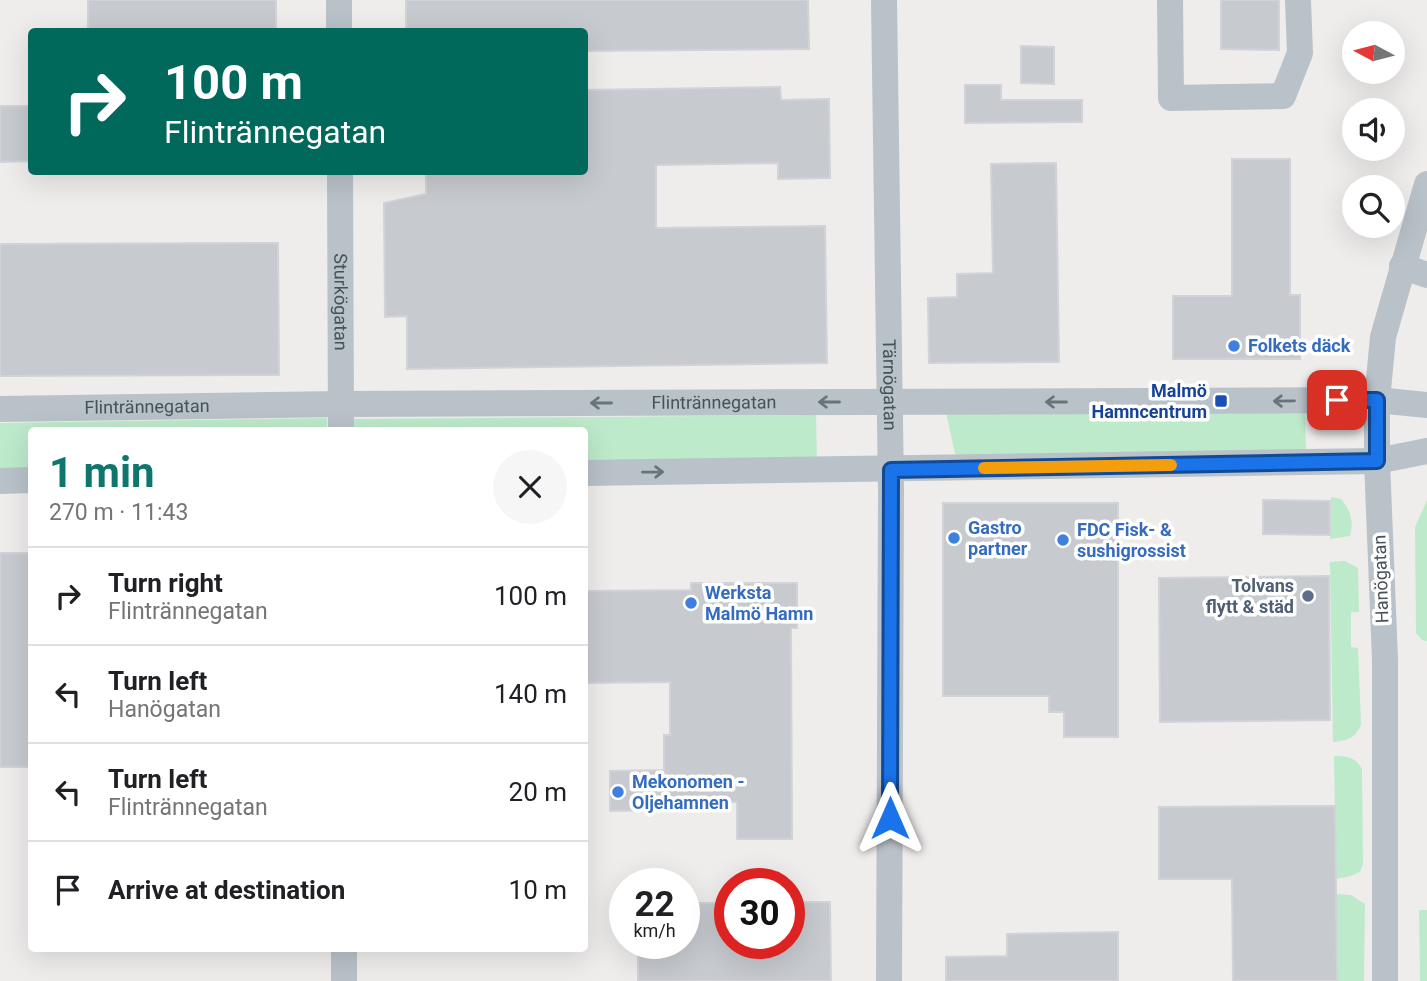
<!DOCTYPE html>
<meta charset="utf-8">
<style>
:root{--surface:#fff;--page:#f6f6f6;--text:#202124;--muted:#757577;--line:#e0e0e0;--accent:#0f766e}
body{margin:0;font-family:Roboto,sans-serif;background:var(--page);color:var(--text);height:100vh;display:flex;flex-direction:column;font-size:26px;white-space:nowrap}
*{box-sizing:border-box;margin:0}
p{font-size:23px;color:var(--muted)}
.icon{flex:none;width:38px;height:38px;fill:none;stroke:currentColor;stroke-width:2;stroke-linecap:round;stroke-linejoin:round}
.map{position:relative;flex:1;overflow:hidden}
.drawer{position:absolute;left:28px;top:427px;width:560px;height:525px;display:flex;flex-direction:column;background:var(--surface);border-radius:7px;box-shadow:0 7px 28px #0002}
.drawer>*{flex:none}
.guide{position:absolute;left:28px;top:28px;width:560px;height:147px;border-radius:7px;box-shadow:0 7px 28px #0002;background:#00695c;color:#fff;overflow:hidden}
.needle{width:46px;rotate:277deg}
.controls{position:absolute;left:1342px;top:21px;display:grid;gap:14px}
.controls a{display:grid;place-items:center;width:63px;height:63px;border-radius:50%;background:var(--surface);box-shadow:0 7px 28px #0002;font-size:35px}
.speed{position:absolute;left:609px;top:868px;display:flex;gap:14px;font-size:35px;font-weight:700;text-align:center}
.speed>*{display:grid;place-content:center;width:91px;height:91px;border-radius:50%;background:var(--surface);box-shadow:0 7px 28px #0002;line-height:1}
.speed small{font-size:18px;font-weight:400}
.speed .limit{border:10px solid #d22;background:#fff;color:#111}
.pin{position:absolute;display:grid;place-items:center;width:60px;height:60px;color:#fff;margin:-30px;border-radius:14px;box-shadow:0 4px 10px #0006}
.me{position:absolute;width:77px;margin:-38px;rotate:0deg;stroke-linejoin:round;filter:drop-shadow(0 0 5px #0008)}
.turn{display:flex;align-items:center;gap:24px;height:147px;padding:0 21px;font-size:32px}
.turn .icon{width:91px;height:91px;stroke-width:2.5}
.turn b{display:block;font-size:49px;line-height:60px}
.round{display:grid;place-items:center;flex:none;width:74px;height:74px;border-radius:37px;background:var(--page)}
.headline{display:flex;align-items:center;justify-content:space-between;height:119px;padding:0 21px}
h1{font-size:42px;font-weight:700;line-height:52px;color:var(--accent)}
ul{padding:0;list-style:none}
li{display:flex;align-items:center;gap:21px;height:98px;padding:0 21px;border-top:2px solid var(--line)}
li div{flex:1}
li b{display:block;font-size:26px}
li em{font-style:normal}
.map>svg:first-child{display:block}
.green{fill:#bdeacb}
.building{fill:#c7cacf;stroke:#d1d3d8;stroke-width:2}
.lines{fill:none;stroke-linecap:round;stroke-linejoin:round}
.minor{stroke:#b8c2c8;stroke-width:26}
.oneway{stroke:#68737a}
.route-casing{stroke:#114b97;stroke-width:18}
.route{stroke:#1a73e8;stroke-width:12}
.slow{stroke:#f59e0b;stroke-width:12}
.shop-dot{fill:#3f7fe0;stroke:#fff;stroke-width:2.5}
.transit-dot{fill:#1a4fb4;stroke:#fff;stroke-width:2.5}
.service-dot{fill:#5c6f8a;stroke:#fff;stroke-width:2.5}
.labels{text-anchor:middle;stroke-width:7;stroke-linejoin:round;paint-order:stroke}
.street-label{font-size:18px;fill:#465158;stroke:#fff}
.shop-label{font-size:18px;font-weight:bold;fill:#366cbe;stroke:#fff;text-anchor:start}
.transit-label{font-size:18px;font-weight:bold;fill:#164399;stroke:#fff;text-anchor:end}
.service-label{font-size:18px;font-weight:bold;fill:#4e5e75;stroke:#fff;text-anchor:end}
</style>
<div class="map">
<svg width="1427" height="981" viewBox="0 0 1427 981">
<rect width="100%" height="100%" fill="#efecec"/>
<g class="green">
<polygon points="1305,412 1306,451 956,458 946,413"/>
<polygon points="816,415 817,460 585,462 584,430 354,430 354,419"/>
<polygon points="327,418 327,430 32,430 31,469 0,470 0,423"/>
<path d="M1331,497L1341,499C1351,511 1354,521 1350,536L1330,539Z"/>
<polygon points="1427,500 1427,641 1422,640 1416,633 1415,527"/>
<path d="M1345,561L1358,568L1359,612H1351V647L1358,648L1361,724C1356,739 1347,740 1333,742L1330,562Z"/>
<path d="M1334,756C1347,756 1355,757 1362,769L1363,864L1360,872L1351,876L1336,879Z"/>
<polygon points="1337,894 1351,895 1365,904 1364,981 1337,981"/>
<polygon points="1419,910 1427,910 1427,981 1420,981"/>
</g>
<g class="building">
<rect x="88" y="0" width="188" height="32"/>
<polygon points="406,0 808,0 809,49 584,51 584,32 406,32"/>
<polygon points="1221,0 1279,0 1279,50 1221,49"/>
<polygon points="1021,46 1054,47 1054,84 1021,83"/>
<polygon points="965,85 1001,85 1001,100 1082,100 1082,122 965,123"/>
<polygon points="780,87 781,100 829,99 830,178 778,179 778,163 656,165 656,228 825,226 827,363 407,369 407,316 385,317 384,203 426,194 426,172 584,172 584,90"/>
<polygon points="0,106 32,106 32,161 0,162"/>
<polygon points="1232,159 1290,159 1290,295 1300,295 1300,359 1173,359 1173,296 1232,296"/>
<polygon points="1056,163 1059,362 929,363 928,298 957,297 957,274 993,273 991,164"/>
<polygon points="278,243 279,375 0,376 0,244"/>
<polygon points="1263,500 1330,501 1330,535 1263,534"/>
<polygon points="943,503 1118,503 1118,737 1064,737 1064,712 1049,712 1049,696 943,696"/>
<rect x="0" y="553" width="32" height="214"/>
<polygon points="1329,576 1330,720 1160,722 1159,578"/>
<polygon points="691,583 797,583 797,628 791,628 792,839 737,839 737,802 662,802 662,810 610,811 610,771 664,770 664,735 670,735 670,682 584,683 584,591 691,590"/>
<polygon points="1335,806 1337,981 1233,981 1232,879 1159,879 1159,807"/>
<polygon points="789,902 830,902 831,981 638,981 638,943 684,943 684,903 730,903 730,943 789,943"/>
<polygon points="1118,932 1118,981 946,981 946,957 1007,956 1007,934"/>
</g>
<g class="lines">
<g class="minor">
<polyline points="339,0 339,32"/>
<path id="s1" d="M884,0L891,491L889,981"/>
<polyline points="1170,0 1171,98 1283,96 1300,53 1298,0"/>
<path id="s2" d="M340,172L341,430"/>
<polyline points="1402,266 1427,275"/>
<path id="s3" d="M0,409L341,404L1377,400L1427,405"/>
<polyline points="584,473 1377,461 1427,451"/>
<polyline points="0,481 32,480"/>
<polyline points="344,948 344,981"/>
<polyline points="1385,981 1385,660 1377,461 1377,400 1383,337 1427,184"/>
</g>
</g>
<defs><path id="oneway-shaft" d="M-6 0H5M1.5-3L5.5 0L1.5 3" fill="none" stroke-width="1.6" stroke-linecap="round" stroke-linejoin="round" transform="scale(1.75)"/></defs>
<g class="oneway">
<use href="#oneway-shaft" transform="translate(1284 401) rotate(179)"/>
<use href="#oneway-shaft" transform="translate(829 402) rotate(-180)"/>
<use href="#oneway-shaft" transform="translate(1056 402) rotate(180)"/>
<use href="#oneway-shaft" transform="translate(601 403) rotate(180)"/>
<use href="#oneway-shaft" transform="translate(653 472) rotate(-1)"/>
</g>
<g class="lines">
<defs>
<polyline id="route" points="890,818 891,470 1377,461 1377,400 1337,400"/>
</defs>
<use href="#route" class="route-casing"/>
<use href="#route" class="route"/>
<polyline class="slow" points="984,468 1171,465"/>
</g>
<g class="shop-dot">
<circle cx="1234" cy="346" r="7"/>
<circle cx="954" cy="538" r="7"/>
<circle cx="1063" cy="540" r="7"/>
<circle cx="691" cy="603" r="7"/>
<circle cx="618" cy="792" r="7"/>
</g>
<rect class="transit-dot" x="1214" y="394" width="14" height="14" rx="3.5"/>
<circle class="service-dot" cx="1308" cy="596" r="7"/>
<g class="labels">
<g class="street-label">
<text dy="6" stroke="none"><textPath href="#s2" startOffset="130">Sturkögatan</textPath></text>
<text dy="6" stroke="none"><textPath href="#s1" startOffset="385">Tärnögatan</textPath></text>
<text dy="6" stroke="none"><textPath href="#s3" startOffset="714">Flintrännegatan</textPath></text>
<text dy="6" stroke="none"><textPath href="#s3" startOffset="147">Flintrännegatan</textPath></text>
<text transform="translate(1381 579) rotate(-92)" y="6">Hanögatan</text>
</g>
<g class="shop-label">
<text x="1248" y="352">Folkets däck</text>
<text x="968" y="534">Gastro<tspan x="968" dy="21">partner</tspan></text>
<text x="1077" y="536">FDC Fisk- &amp;<tspan x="1077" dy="21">sushigrossist</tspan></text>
<text x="705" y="599">Werksta<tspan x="705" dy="21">Malmö Hamn</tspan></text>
<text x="632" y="788">Mekonomen -<tspan x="632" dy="21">Oljehamnen</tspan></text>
</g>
<g class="transit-label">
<text x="1207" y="397">Malmö<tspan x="1207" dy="21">Hamncentrum</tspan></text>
</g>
<g class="service-label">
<text x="1294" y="592">Tolvans<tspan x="1294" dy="21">flytt &amp; städ</tspan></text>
</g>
</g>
</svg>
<div class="controls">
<a><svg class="needle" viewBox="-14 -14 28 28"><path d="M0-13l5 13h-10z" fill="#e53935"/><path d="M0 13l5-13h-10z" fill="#757577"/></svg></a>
<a><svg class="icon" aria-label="sound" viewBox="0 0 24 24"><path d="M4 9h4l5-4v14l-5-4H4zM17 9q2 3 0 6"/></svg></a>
<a><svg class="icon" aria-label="search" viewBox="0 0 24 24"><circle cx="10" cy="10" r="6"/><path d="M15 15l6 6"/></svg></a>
</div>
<div class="speed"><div>22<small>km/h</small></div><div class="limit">30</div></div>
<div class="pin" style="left:1337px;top:400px;background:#d93025"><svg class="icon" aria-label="arrive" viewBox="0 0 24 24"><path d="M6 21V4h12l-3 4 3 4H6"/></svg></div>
<svg class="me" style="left:890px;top:818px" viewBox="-20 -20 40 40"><path d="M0-17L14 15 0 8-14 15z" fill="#1a73e8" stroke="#fff" stroke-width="4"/></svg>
<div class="guide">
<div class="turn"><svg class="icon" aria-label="right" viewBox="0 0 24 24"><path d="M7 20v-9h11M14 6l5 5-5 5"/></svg><div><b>100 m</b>Flintrännegatan</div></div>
</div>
<section class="drawer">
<div class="headline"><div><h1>1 min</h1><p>270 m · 11:43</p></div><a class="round"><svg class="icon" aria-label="close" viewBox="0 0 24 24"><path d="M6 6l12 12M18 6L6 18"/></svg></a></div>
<ul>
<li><svg class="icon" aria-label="right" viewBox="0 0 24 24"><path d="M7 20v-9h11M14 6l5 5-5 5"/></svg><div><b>Turn right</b><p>Flintrännegatan</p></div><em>100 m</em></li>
<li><svg class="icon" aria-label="left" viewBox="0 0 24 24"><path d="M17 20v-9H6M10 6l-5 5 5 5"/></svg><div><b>Turn left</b><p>Hanögatan</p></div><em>140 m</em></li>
<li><svg class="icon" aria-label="left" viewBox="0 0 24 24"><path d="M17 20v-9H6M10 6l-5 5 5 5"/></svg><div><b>Turn left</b><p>Flintrännegatan</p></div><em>20 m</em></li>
<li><svg class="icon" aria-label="arrive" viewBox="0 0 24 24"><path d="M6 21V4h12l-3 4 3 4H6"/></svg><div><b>Arrive at destination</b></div><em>10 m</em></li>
</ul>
</section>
</div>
